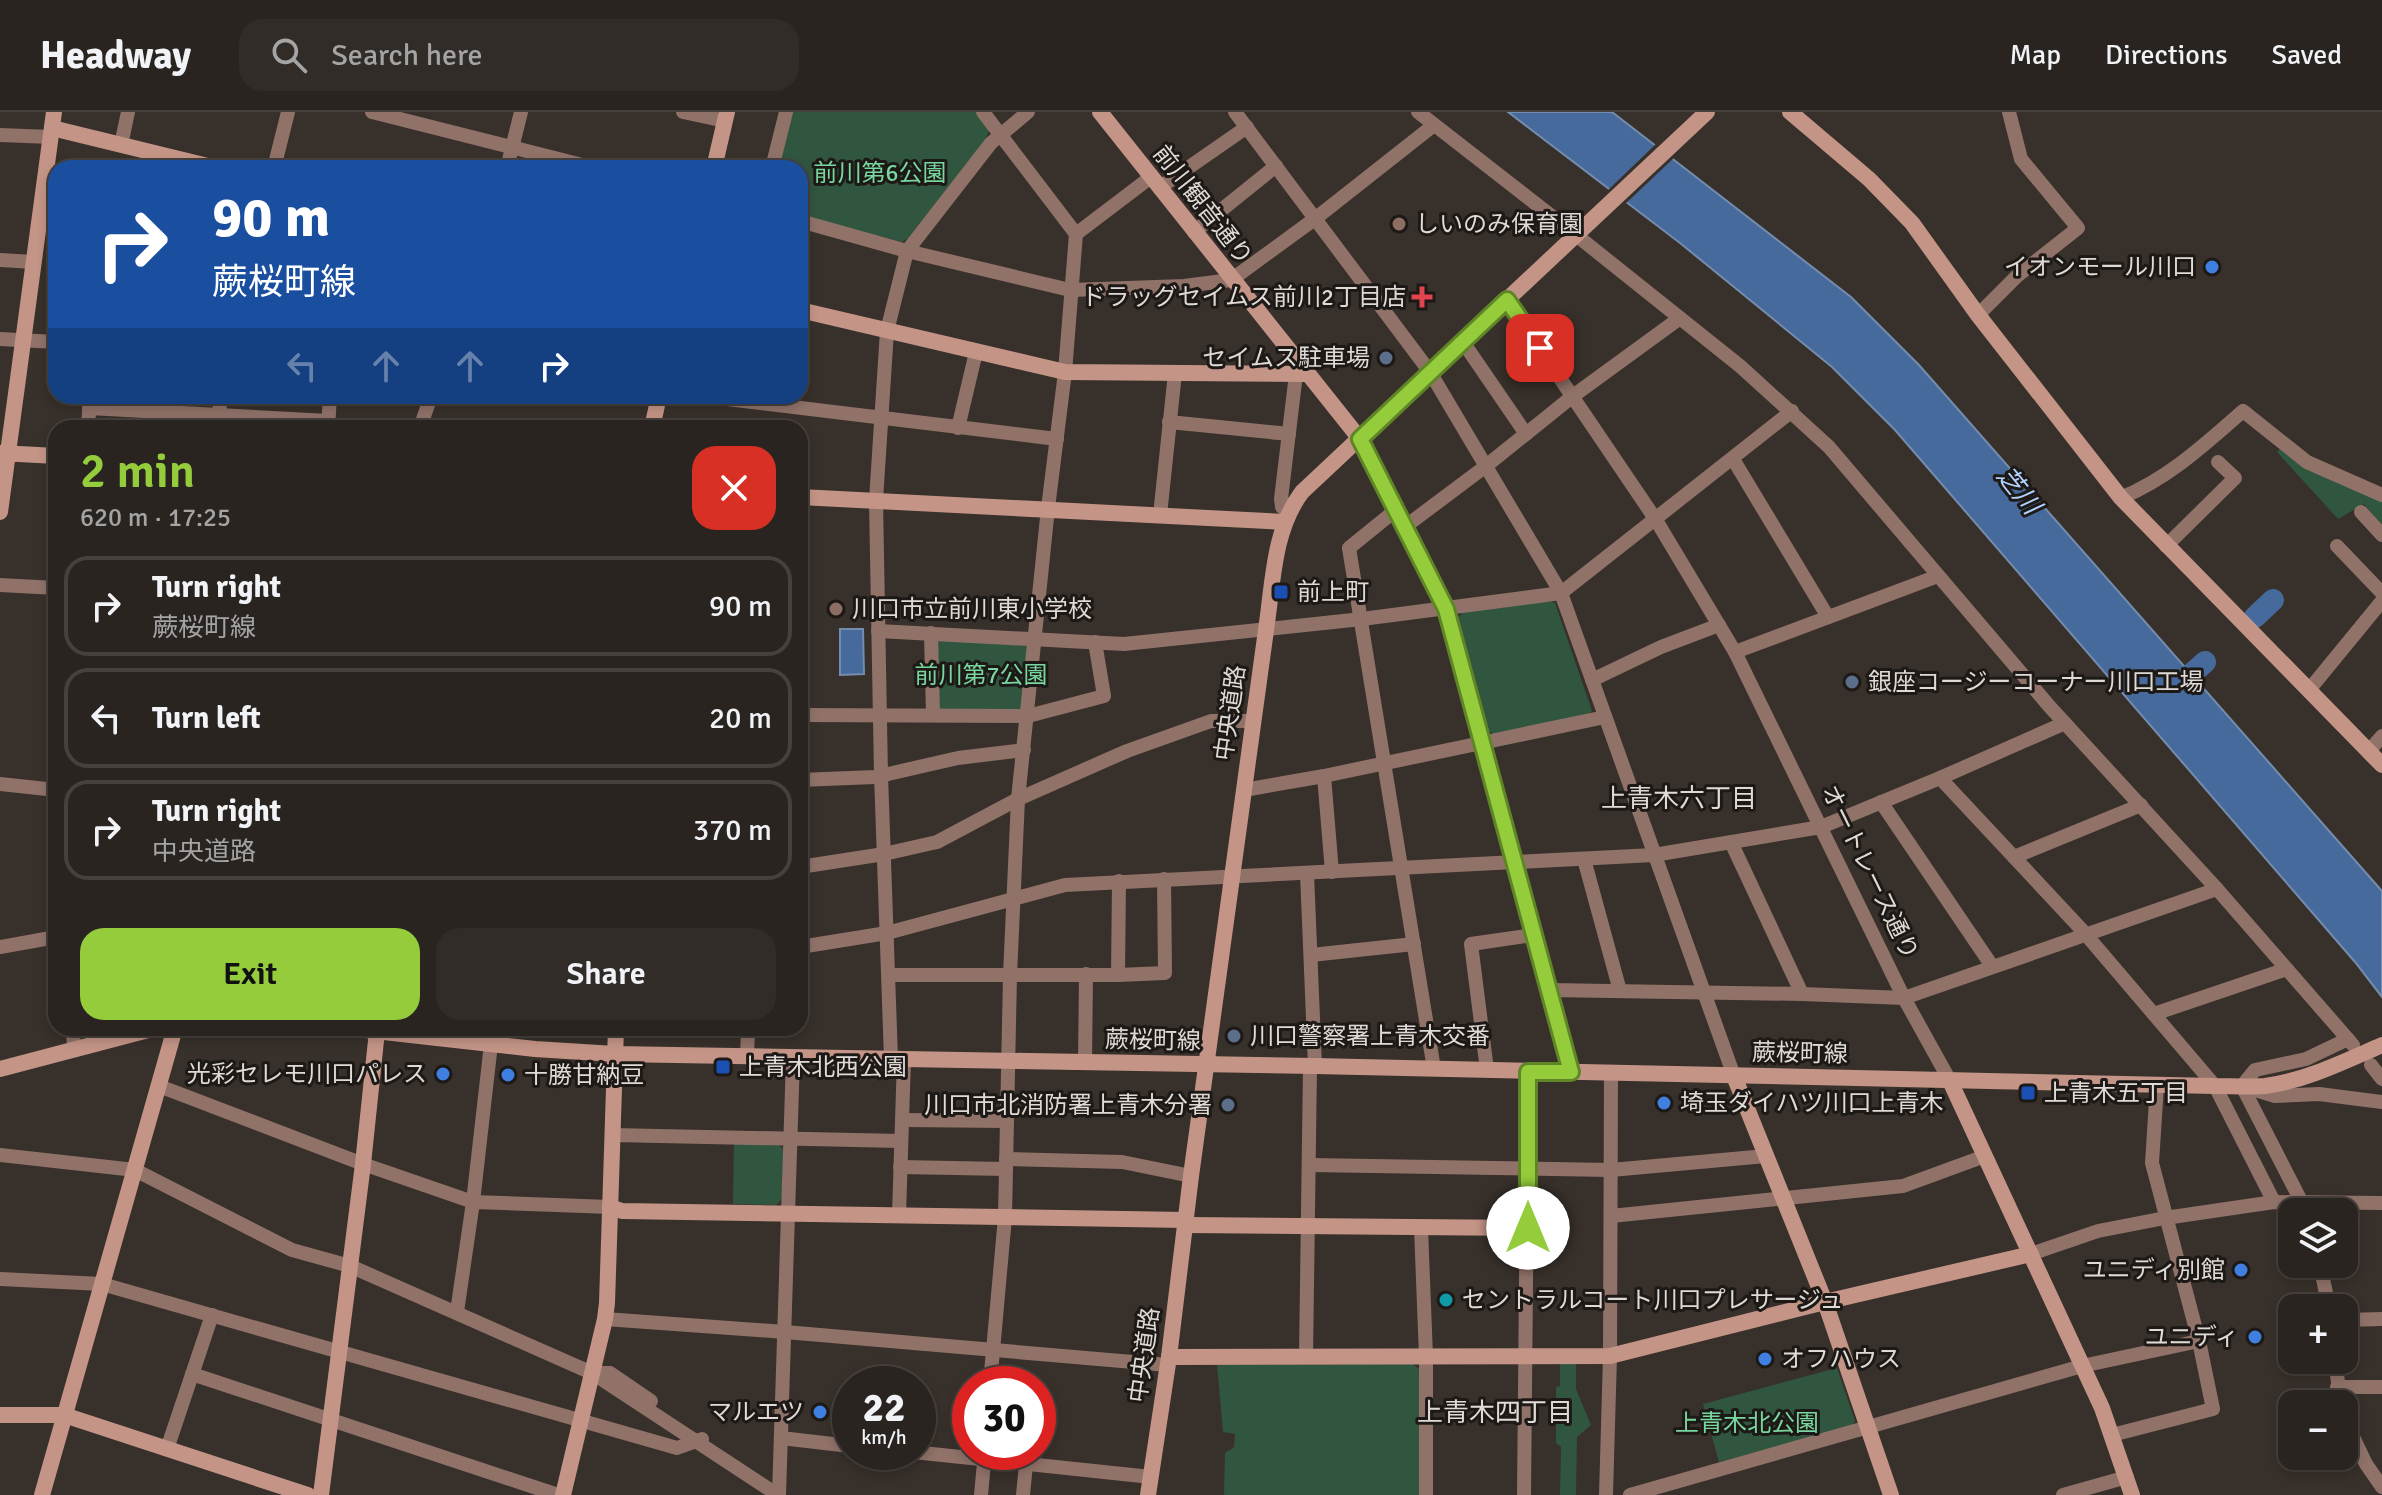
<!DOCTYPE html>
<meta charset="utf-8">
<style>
:root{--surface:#2a2420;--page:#322c29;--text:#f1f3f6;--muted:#a5a4a5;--line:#46413e;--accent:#94cc3c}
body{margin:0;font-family:Signika,"Noto Sans JP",sans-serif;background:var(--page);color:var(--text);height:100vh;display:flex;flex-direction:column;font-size:30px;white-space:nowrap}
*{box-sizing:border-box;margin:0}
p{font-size:26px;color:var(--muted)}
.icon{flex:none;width:44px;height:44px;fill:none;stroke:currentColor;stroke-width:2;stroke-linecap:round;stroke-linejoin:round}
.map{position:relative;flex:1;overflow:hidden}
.panel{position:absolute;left:48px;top:308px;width:760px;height:616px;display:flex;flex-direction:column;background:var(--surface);border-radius:24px;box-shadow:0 4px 12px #0003,0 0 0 2px var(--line)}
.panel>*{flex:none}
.guide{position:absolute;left:48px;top:48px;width:760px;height:244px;border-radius:24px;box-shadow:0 4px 12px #0003,0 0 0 2px var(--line);background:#1a4fa0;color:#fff;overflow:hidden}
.tools{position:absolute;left:2278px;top:1086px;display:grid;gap:16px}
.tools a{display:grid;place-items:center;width:80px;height:80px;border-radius:16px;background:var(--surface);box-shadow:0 4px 12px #0003,0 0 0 2px var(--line);font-size:40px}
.speed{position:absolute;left:832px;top:1254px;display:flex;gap:16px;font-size:40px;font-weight:700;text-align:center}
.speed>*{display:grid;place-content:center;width:104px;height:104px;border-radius:50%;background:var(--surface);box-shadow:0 4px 12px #0003,0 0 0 2px var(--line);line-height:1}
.speed small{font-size:20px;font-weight:400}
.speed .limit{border:12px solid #d22;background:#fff;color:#111}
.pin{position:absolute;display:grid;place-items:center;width:68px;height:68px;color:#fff;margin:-34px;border-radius:16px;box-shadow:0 4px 12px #0006}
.me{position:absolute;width:88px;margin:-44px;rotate:0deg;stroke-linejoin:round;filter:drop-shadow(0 0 6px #0008)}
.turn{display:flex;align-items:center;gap:28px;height:168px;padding:0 32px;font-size:36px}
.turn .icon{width:104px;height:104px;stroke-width:2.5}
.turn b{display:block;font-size:56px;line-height:68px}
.lanes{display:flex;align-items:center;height:76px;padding:0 32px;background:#0003;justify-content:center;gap:40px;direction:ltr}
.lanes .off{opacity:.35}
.round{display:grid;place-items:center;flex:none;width:84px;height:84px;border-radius:24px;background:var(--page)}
.overview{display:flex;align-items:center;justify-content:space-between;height:136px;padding:0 32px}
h1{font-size:48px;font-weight:600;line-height:60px;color:var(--accent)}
.primary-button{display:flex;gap:16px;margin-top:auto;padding:16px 32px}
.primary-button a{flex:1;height:92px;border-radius:24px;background:var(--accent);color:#111;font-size:32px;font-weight:600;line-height:92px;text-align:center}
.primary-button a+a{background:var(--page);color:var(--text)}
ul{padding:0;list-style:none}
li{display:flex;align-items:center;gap:24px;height:100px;margin:0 16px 12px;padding:0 16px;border:4px solid var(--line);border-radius:24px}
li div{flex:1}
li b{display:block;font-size:30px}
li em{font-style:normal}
header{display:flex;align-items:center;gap:48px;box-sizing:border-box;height:112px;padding:0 40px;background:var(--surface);border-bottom:2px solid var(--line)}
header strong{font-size:38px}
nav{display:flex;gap:44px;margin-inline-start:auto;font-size:28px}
.search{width:560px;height:72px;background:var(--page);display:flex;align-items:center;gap:20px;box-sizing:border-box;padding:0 28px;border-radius:24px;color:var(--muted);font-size:30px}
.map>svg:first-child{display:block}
.green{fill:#315640}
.water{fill:#466a9c;stroke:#748cad;stroke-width:2}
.pier{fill:#38302a}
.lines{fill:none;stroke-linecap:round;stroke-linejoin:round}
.river{stroke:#466a9c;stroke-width:22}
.street{stroke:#907269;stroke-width:14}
.secondary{stroke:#c49587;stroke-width:16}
.route-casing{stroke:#608527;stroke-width:20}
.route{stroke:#94cc3c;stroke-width:14}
.education-dot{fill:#8d6e63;stroke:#1d1916;stroke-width:3}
.shop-dot{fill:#3f7fe0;stroke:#1d1916;stroke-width:3}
.health-dot{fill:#e0444e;stroke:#1d1916;stroke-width:3}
.service-dot{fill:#5c6f8a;stroke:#1d1916;stroke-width:3}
.transit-dot{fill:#1a4fb4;stroke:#1d1916;stroke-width:3}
.culture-dot{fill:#0f9aa8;stroke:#1d1916;stroke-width:3}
.labels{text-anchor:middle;stroke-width:6;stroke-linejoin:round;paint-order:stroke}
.park-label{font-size:24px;fill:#78d69f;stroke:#1d1916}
.street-label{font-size:24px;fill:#dfdad6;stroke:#1d1916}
.poi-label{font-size:24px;fill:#dfdad6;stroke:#1d1916;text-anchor:start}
.water-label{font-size:26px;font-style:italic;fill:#b0d0fd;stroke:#1d1916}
.neighbourhood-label{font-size:26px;fill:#dfdad6;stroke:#1d1916}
</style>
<header>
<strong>Headway</strong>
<div class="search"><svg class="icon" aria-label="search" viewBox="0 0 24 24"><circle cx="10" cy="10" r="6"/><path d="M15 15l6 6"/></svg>Search here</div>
<nav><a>Map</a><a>Directions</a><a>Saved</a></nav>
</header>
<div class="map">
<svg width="2382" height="1383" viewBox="0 0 2382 1383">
<rect width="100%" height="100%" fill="#38302a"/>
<g class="green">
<polygon points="791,0 975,0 989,18 986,27 908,126 902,130 800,103 800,56 778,56"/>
<polygon points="2280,337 2382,389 2382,413 2364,392 2338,407 2277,340"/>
<polygon points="1549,489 1555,491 1592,599 1587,603 1494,622 1486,618 1457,506 1464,500"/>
<polygon points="937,527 1026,530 1029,534 1023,596 1016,600 939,598"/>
<polygon points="734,1030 777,1031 784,1038 782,1087 776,1093 733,1092"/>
<polygon points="1413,1252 1421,1259 1420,1383 1224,1383 1225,1341 1234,1335 1235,1322 1223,1320 1217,1253"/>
<polygon points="1560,1252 1576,1252 1576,1277 1591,1313 1577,1325 1576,1383 1560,1383 1561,1335 1556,1331 1556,1275 1560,1274"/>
<polygon points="1837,1256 1855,1309 1852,1314 1719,1350 1703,1292"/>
</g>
<g class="water">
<polygon points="1508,0 1612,0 1851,185 1919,253 2382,779 2382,885 2355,850 1895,318 1832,255 1680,131"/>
<polygon points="840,517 863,517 864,562 840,563"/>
</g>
<polygon class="pier" points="1658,30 1676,44 1624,93 1606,80"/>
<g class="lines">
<g class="river">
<polyline points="2255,505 2273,488"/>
<polyline points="2168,583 2205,550"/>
</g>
<g class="street">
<polyline points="372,0 594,56"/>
<polyline points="683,0 725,9"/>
<polyline points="983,0 1076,122"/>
<polyline points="1235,0 1430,260 1561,481 1734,964"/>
<polyline points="1418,0 1576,123 1740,254 1829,335 2050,595 2217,777 2353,933"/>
<polyline points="0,23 51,25"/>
<polyline points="121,33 128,0"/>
<polyline points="274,56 288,0"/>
<polyline points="507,56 521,0"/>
<polyline points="772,56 786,0"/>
<polyline points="1159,76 1247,15"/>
<polyline points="800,109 907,139 1070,178 1184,174 1231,168 1316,106 1434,13"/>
<polyline points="1194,120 1276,54"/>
<polyline points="0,148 34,150"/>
<polyline points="1507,188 1656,408 1735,540 1904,886 1950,969"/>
<polyline points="1978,203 2017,164 2078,116 2021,47 2009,0"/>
<polyline points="0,227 56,230"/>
<polyline points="1463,230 1526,322"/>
<polyline points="702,284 1057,327"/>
<polyline points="89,296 328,309"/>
<polyline points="1169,310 1289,322"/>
<polyline points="88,316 90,284"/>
<polyline points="217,316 221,284"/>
<polyline points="328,316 330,284"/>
<polyline points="420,316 431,284"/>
<polyline points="958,316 976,240"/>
<polyline points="1733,347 1828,505"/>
<path d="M2121,386C2170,365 2203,334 2243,299L2307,350L2382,383"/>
<polyline points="1397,397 1349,436 1434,957"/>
<polyline points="1289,400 1282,395 1281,387 1296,262"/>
<polyline points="2361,400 2382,423"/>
<polyline points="1160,403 1175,261"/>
<polyline points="1406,414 1486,354 1573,284 1680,206"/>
<polyline points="2166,434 2235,366 2218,350"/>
<polyline points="2337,434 2382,481"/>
<polyline points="0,473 56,476"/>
<polyline points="878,519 1124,532 1362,507 1561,481 1792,299"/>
<polyline points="931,521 933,603"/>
<polyline points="1735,540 1938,464"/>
<polyline points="1592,568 1661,535 1719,513"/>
<polyline points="2309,578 2382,489"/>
<polyline points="800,603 1028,604 1104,584 1095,530"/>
<polyline points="2369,639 2382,624"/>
<polyline points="1324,664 1332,760"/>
<polyline points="1940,666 2082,818 2215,974 2274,1090"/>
<polyline points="800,668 875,665 958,646 1024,638"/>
<polyline points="0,672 56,678"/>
<polyline points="1244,678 1324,664 1605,605"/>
<polyline points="1881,690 1992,854"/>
<polyline points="1731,730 1802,882"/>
<polyline points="2014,745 2141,693"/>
<polyline points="1584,747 1620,879"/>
<polyline points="800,755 884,742 937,730 1018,687 1127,639 1211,609 1254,609"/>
<polyline points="1307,762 1315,954"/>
<polyline points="0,835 56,825"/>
<polyline points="800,835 887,821 1065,773 1654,743 1821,715 1940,666 2065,611"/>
<polyline points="1311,843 1414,832"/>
<polyline points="889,863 1118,863 1165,861 1164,767"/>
<polyline points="1118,863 1119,769"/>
<polyline points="1549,878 1802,882 1904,886 2217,777"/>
<polyline points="2154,902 2287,857"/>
<polyline points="73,916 74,938"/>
<polyline points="2348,927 2306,947 2255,958 2242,974 2275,984 2319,982 2382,990"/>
<polyline points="747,945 748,916"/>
<polyline points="891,947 881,663 876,388 887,219 907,139 991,31 1028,0"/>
<polyline points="1085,951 1086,862"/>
<polyline points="2371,953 2382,967"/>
<polyline points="1487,958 1471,832 1533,823"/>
<polyline points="159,974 363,1052 473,1090 610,1095"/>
<polyline points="2242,974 2301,1089 2305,1100"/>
<polyline points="902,1008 1007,1009"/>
<polyline points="612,1023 901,1029"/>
<polyline points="0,1043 135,1058 292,1138 350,1154 592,1261 778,1383"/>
<polyline points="1006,1047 1122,1050 1191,1064"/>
<polyline points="1310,1053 1611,1058 1766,1044"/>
<polyline points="900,1055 1006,1057"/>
<polyline points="899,1103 904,947"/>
<polyline points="1611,1104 1903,1074 1985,1044"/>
<polyline points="1421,1116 1426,1245 1426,1383"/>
<polyline points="2031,1142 2098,1119 2165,1106 2274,1090 2382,1091"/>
<polyline points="2320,1152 2329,1196"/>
<polyline points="0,1167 102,1172 677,1336 702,1327"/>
<polyline points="457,1200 473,1090 491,932"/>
<polyline points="605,1207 785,1220 1168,1253"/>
<polyline points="2344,1208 2382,1207"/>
<polyline points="1306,1245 1310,954"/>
<polyline points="2335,1248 2341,1292"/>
<polyline points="592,1261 610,1261 651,1289"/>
<polyline points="192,1262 558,1383"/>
<polyline points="990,1272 1005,1105 1010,863 1018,687 1048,396 1065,260 1076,122 1151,65"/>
<polyline points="2337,1275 2382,1275"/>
<polyline points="2344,1306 2366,1352 2382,1375"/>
<polyline points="2112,1323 2213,1297 2199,1229 2152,1051 2157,973"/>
<polyline points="781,1326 850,1334"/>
<polyline points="167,1337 212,1203"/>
<polyline points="913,1340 1151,1365"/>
<polyline points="779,1383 793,946"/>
<polyline points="981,1383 985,1340"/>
<polyline points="1023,1383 1026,1352"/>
<polyline points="1524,1383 1528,960"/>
<polyline points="1606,1383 1610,1244 1611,961"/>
<polyline points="1630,1383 2082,1254 2199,1229"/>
<polyline points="2063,1383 2127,1365"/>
</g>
<g class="secondary">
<polyline points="1100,0 1360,327 1406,414 1446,497 1571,960"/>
<polyline points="1790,0 1869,67 1912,111 1978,203 2121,386 2382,653"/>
<polyline points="52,16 216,56"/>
<polyline points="714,56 727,0"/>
<polyline points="800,198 1065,260 1308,262"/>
<polyline points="652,316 659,284"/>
<polyline points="0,341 56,344"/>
<polyline points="800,385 1285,410"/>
<polyline points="0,400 54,0"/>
<path d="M348,916L535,937L615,942L1315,954L2215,974C2231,974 2248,975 2265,974C2305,969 2345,949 2382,933"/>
<polyline points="0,957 156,916"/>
<polyline points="1734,964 1825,1190 1891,1383"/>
<polyline points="1950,969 2102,1296 2132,1383"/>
<polyline points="610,1095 622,1099 1186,1108"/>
<polyline points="1186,1113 1528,1116"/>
<polyline points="1169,1245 1610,1244 1825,1190 2031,1142"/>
<polyline points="0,1303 64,1303 308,1383"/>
<polyline points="42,1383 175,916"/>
<polyline points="321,1383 363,1052 377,919"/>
<polyline points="563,1383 605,1207 607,1191 616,916"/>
<path d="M1148,1383L1169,1245L1191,1064L1266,518C1273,472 1273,418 1302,380L1707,0"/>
</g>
</g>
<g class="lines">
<defs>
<polyline id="route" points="1528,1116 1528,960 1571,960 1446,497 1360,327 1507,188 1540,236"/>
</defs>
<use href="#route" class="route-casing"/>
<use href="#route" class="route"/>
</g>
<g class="education-dot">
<circle cx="1399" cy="112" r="8"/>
<circle cx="836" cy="497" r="8"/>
</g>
<g class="shop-dot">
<circle cx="2212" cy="155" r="8"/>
<circle cx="443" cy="962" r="8"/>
<circle cx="508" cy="963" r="8"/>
<circle cx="1664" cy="991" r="8"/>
<circle cx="2241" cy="1158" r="8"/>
<circle cx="2255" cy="1225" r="8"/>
<circle cx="1765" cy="1247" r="8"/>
<circle cx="820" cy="1300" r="8"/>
</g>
<path class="health-dot" d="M1418 173h8v8h8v8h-8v8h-8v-8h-8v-8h8z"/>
<g class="service-dot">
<circle cx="1386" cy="246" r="8"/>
<circle cx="1852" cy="570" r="8"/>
<circle cx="1234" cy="924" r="8"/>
<circle cx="1228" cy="993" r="8"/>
</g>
<g class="transit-dot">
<rect x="1273" y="472" width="16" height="16" rx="4"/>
<rect x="715" y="947" width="16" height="16" rx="4"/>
<rect x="2020" y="973" width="16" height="16" rx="4"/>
</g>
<circle class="culture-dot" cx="1446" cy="1188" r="8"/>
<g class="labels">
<g class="park-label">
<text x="880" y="69">前川第6公園</text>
<text x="981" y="571">前川第7公園</text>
<text x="1747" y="1319">上青木北公園</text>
</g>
<g class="street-label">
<text transform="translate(1203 93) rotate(52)" y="8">前川観音通り</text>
<text transform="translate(1230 601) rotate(-82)" y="8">中央道路</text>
<text transform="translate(1870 760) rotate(64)" y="8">オートレース通り</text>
<text transform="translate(1153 928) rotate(1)" y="8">蕨桜町線</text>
<text transform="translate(1800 941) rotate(1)" y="8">蕨桜町線</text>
<text transform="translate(1144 1243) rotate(-82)" y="8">中央道路</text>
</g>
<g class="poi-label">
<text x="1415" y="120">しいのみ保育園</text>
<text x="2196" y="163" text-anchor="end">イオンモール川口</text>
<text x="1406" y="193" text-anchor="end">ドラッグセイムス前川2丁目店</text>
<text x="1370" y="254" text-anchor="end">セイムス駐車場</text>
<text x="1297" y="488">前上町</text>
<text x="852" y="505">川口市立前川東小学校</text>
<text x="1868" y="578">銀座コージーコーナー川口工場</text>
<text x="1250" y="932">川口警察署上青木交番</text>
<text x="739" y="963">上青木北西公園</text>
<text x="427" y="970" text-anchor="end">光彩セレモ川口パレス</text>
<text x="524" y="971">十勝甘納豆</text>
<text x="2044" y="989">上青木五丁目</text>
<text x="1680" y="999">埼玉ダイハツ川口上青木</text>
<text x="1212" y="1001" text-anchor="end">川口市北消防署上青木分署</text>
<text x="2225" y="1166" text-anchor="end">ユニディ別館</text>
<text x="1462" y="1196">セントラルコート川口プレサージュ</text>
<text x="2239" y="1233" text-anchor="end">ユニディ</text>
<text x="1781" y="1255">オフハウス</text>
<text x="804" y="1308" text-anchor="end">マルエツ</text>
</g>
<g class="water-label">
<text transform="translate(2019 378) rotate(51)" y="9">芝川</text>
</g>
<g class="neighbourhood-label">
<text x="1679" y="695">上青木六丁目</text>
<text x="1495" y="1309">上青木四丁目</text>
</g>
</g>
</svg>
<div class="tools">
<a><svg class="icon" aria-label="layers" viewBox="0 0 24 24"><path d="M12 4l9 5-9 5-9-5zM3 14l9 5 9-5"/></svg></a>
<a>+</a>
<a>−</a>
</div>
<div class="speed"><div>22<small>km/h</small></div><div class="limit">30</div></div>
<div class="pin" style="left:1540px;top:236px;background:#d93025"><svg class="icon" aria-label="arrive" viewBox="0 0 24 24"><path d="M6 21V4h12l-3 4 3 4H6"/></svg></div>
<svg class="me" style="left:1528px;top:1116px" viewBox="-20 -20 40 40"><circle r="19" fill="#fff"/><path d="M0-13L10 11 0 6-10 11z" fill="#94cc3c"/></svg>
<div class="guide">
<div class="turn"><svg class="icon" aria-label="right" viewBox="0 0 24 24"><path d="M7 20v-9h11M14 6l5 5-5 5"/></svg><div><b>90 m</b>蕨桜町線</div></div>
<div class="lanes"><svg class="icon off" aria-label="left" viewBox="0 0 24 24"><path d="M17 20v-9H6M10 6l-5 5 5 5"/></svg><svg class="icon off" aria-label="ahead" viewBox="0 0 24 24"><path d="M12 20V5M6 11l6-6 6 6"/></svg><svg class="icon off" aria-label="ahead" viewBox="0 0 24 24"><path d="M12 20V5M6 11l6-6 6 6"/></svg><svg class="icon" aria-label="right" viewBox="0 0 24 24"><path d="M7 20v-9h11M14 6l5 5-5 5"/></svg></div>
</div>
<section class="panel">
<div class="overview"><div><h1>2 min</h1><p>620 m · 17:25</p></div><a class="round" style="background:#d93025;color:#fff"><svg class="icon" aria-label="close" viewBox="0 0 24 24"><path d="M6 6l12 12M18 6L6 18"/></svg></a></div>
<ul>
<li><svg class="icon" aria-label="right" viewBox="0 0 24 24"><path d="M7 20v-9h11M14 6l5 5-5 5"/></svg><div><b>Turn right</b><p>蕨桜町線</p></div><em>90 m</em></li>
<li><svg class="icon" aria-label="left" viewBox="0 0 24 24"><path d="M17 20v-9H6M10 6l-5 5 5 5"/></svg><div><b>Turn left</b></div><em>20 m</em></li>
<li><svg class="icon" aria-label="right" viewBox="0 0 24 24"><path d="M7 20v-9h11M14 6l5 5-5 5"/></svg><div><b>Turn right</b><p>中央道路</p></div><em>370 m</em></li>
</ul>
<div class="primary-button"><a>Exit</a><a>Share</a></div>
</section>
</div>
